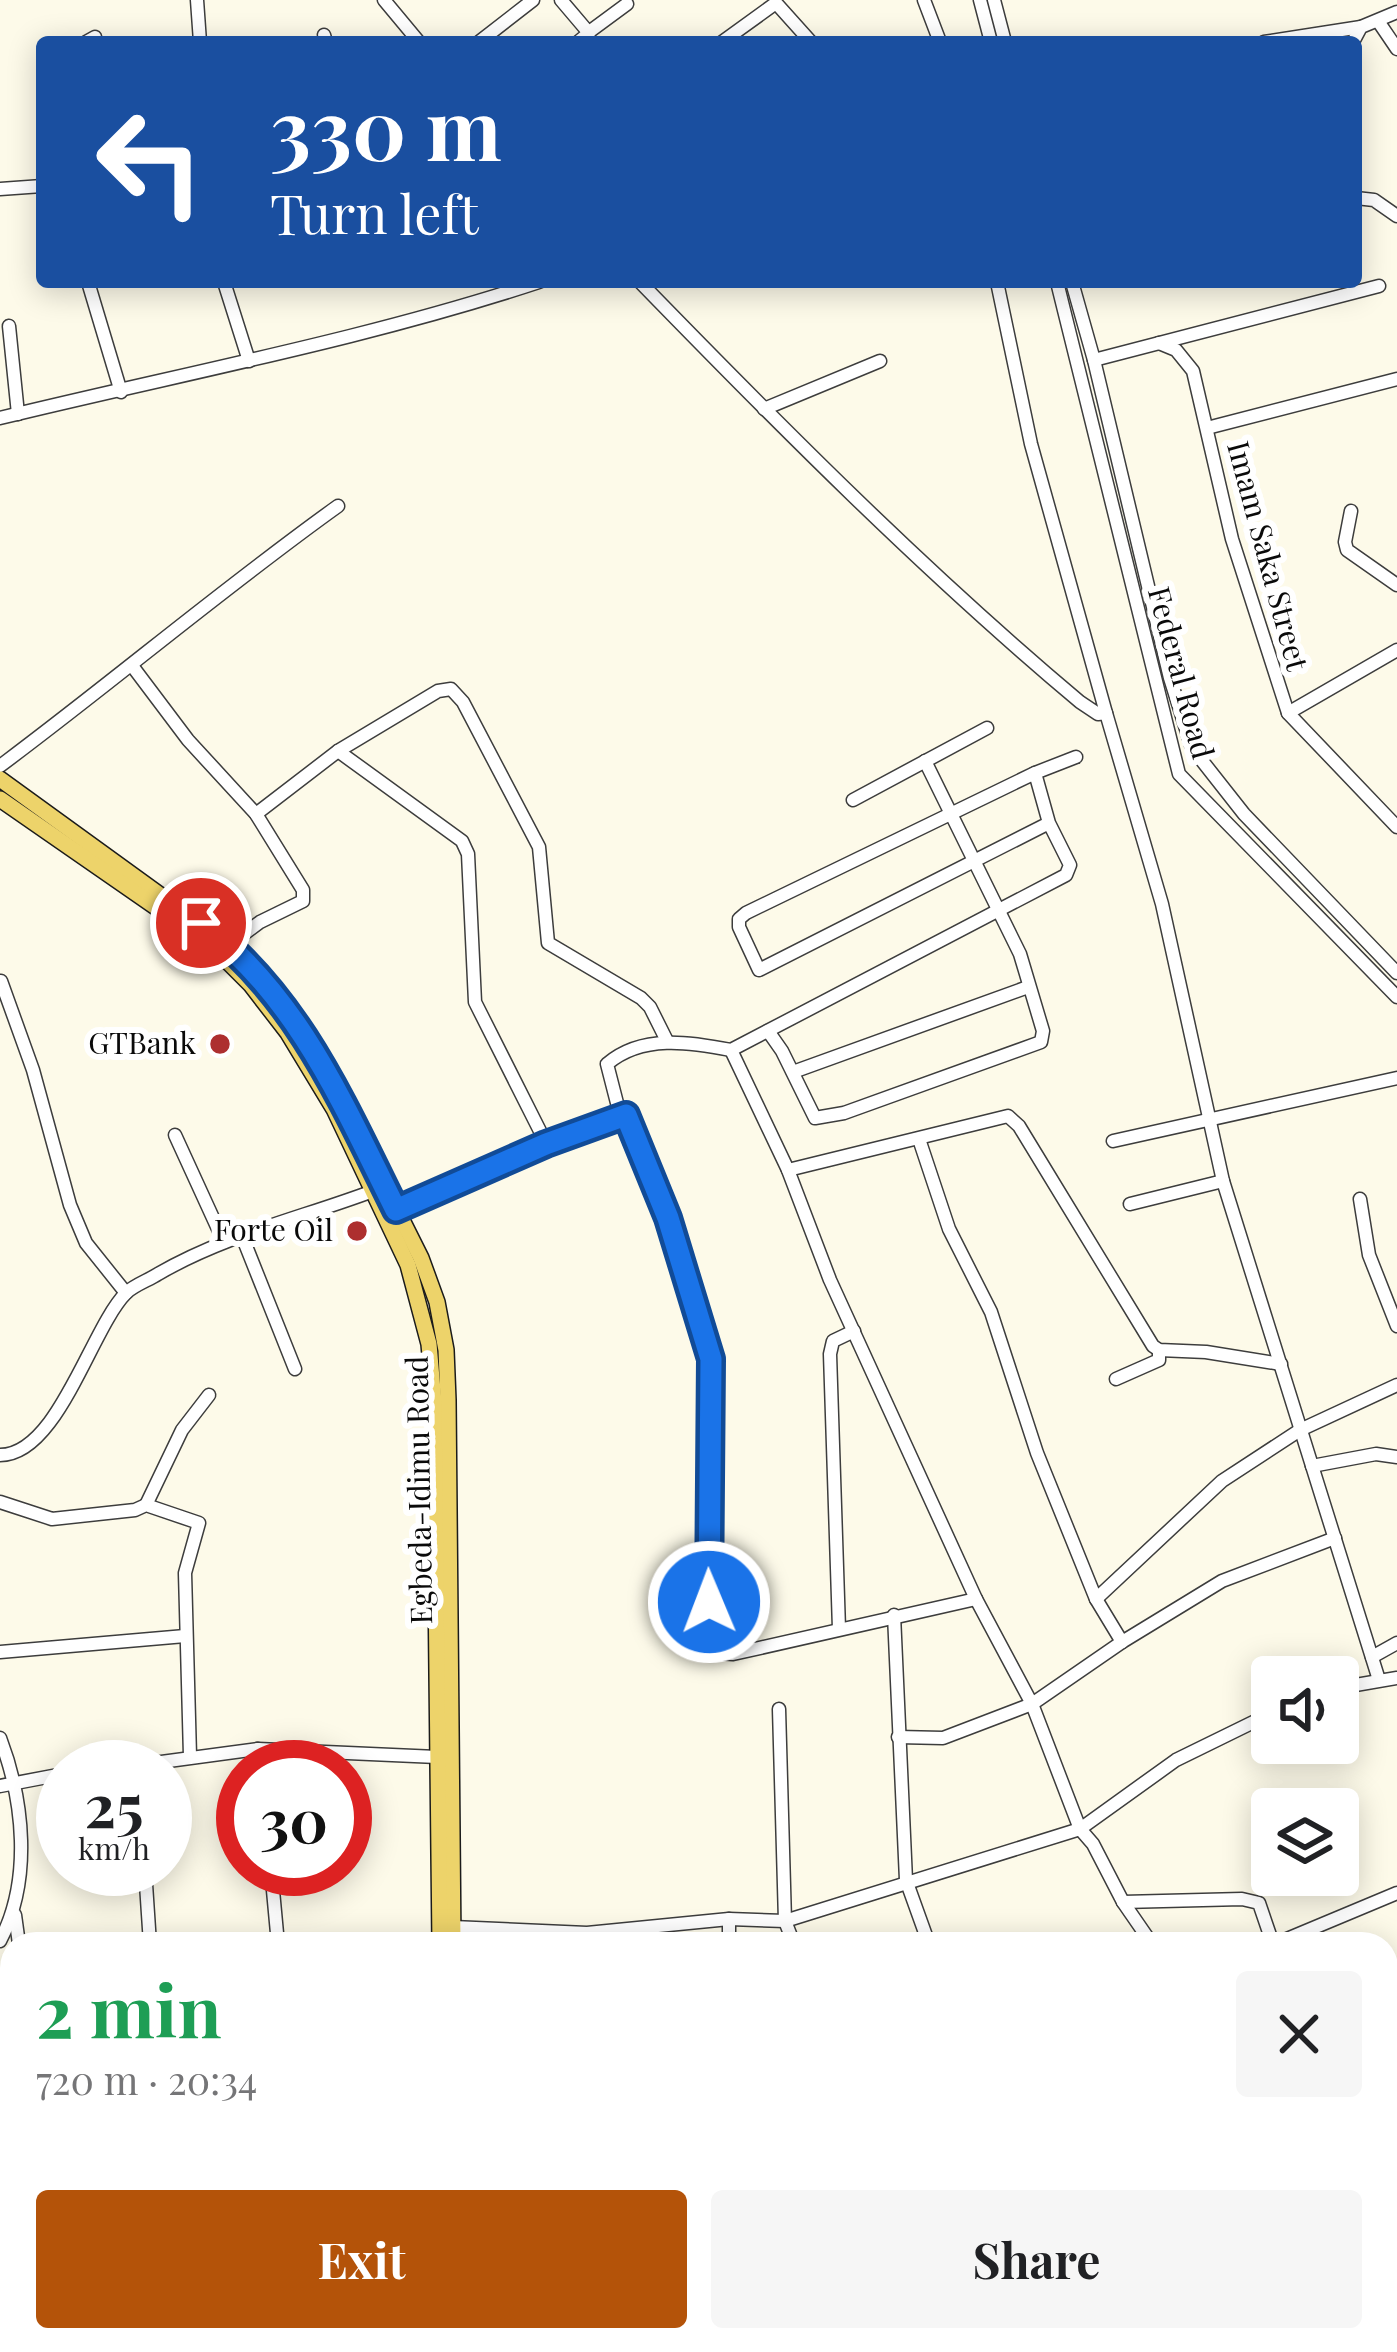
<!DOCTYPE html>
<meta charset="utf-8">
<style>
:root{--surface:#fff;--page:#f6f6f6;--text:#202124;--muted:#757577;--accent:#b45309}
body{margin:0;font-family:"Playfair Display",serif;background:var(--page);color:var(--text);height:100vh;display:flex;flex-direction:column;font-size:45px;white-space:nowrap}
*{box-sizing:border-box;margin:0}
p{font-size:39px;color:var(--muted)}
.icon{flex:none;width:66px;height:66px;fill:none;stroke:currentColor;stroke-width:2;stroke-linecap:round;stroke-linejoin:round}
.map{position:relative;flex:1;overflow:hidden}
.details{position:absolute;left:0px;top:1932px;width:1398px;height:420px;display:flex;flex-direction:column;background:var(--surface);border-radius:36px 36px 0 0;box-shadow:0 6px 30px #0003}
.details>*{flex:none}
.banner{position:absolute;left:36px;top:36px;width:1326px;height:252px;border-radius:12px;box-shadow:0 6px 30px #0003;background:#1a4fa0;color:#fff;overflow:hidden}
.controls{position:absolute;left:1251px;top:1656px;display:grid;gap:24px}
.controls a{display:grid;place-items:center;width:108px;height:108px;border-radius:12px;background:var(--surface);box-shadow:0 6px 30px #0003;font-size:60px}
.speed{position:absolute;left:36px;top:1740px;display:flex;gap:24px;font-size:60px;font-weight:700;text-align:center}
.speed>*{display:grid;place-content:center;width:156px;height:156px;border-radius:50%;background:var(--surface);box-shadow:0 6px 30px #0003;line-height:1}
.speed small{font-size:30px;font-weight:400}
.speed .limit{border:18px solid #d22;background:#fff;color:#111}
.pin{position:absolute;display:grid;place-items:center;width:102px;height:102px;color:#fff;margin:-51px;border:6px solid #fff;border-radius:50%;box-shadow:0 3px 12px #0007}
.me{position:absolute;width:132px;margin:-66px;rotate:359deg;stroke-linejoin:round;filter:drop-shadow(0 0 9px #0008)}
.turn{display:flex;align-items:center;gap:42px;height:252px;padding:0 36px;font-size:54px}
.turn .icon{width:156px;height:156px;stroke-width:2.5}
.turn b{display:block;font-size:84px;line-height:102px}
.round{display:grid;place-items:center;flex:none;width:126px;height:126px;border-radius:12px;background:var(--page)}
.summary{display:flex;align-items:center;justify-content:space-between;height:204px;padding:0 36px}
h1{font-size:72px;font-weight:700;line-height:90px;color:#1e9e55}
.primary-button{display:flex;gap:24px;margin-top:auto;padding:24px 36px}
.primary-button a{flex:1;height:138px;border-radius:12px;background:var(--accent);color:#fff;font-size:48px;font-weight:700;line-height:138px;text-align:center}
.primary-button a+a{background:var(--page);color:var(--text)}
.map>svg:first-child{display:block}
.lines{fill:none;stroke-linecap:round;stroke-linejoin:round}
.minor-casing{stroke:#3d3d3d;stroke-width:15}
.major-casing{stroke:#1b1b1b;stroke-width:18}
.minor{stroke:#fff;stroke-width:12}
.major{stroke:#edd36a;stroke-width:15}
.route-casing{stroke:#114b97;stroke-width:30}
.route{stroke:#1a73e8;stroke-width:21}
.poi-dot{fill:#ad2f2f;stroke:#fff;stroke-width:4.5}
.labels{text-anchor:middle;stroke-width:12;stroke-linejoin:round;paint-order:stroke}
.street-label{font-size:30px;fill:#0a0a0a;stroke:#fff}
.poi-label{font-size:30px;fill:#0a0a0a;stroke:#fff;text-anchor:end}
</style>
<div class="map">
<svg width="1397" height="2352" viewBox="0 0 1397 2352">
<rect width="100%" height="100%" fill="#fdfae9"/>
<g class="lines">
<defs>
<g id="minor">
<polyline points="197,0 200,42"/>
<polyline points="384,0 419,42"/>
<polyline points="561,0 589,33 578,42"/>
<polyline points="924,0 940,42"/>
<polyline points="980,0 991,42"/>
<polyline points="994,0 1005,42"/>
<polyline points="1378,21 1397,49"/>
<polyline points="589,32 627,4"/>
<polyline points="324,35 326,42"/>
<polyline points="86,42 95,37"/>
<polyline points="479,42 533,0"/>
<polyline points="722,42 776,3 811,42"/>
<polyline points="1264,42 1361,27"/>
<polyline points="1353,42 1361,27 1397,12"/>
<polyline points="0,189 42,186"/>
<polyline points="1356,198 1374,200 1397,216"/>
<polyline points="88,282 121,392"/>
<polyline points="224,282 249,361"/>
<path d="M640,282C781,427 925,572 1080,702L1098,714L1106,713L1031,444L997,282"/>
<polyline points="1057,282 1179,774 1397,997"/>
<polyline points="1072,282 1094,360 1170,678 1192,748 1244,814 1397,973"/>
<polyline points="9,326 18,414"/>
<polyline points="1159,343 1176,350 1193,371 1232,539 1288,713 1397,827"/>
<polyline points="1094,360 1379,286"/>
<polyline points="764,409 880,361"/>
<path d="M0,418C180,374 363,340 539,282"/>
<polyline points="1207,428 1397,379"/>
<polyline points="1351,511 1345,542 1347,550 1397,585"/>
<polyline points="133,667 188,740 256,814 303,890 303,901 260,922 229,945"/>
<polyline points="1106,713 1162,904 1223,1181 1379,1680"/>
<polyline points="1288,713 1397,650"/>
<polyline points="338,751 462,841 468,854 475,1002 546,1143"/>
<path d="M0,766C114,681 222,589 338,506"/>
<polyline points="1035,773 1076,757"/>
<polyline points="853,800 987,728"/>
<polyline points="256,814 338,751 438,691 451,689 463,702 539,847 548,943 641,998 650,1007 667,1041"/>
<polyline points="1,981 33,1070 70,1205 86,1243 126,1293"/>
<polyline points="768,1031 782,1051 815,1118 844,1113 1041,1042 1043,1031 1020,954 925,761"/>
<polyline points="731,1050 788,1170 830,1280 976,1599 1032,1704 1080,1829 1093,1844 1123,1902 1152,1944"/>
<polyline points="793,1072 1028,987"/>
<polyline points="175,1135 224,1242"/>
<polyline points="919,1139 949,1229 991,1312 1037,1453 1096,1599 1122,1642"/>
<polyline points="1113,1141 1397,1078"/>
<polyline points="788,1170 1008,1116 1019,1126 1153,1346 1159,1350 1206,1352 1281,1364"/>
<polyline points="1360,1199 1369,1255 1397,1326"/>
<polyline points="1130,1204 1223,1181"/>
<polyline points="396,1210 546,1143 626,1115"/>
<polyline points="242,1236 295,1369"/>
<polyline points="1116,1379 1159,1360 1159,1350"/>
<path d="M0,1455C58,1455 91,1328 126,1293C134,1285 149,1280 158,1274C225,1235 301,1218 373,1191"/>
<polyline points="1312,1466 1376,1454 1397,1457"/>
<polyline points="0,1502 52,1519 135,1510 146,1505 199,1523 185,1573 190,1756"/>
<polyline points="146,1505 182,1430 209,1395"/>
<path d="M976,1599L733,1654L718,1653L710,1641L708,1563L711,1359L667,1218L626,1115L617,1103L607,1064C642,1034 690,1042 731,1050L1066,875L1070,865L1049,823L1035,773L746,913L739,919V927L759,970L1049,823"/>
<polyline points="1096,1599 1222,1481 1300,1430 1397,1385"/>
<polyline points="894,1615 906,1880 929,1944"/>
<polyline points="839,1629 830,1354 833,1341 854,1331"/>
<polyline points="0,1652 185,1636"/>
<polyline points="1372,1657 1397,1643"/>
<polyline points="1338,1688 1397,1678"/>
<polyline points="779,1709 785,1921 794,1944"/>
<polyline points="898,1737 943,1738 1032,1704 1122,1642 1222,1581 1335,1538"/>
<path d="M0,1738C24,1801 32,1880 0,1941"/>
<polyline points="258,1749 260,1767"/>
<polyline points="124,1767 258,1749 437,1757"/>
<polyline points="0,1786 63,1774"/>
<polyline points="145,1869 150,1944"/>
<polyline points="271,1869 278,1944"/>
<polyline points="1123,1902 1242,1899 1259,1903 1273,1944"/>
<polyline points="15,1915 19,1944"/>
<polyline points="453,1927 587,1933 729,1919 785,1921 1080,1829 1176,1760 1272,1713"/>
<polyline points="729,1944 729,1919"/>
<polyline points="1275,1944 1397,1893"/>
<polyline points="1386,2150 1397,2144"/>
<polyline points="1386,2294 1397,2288"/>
<polyline points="197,2340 198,2352"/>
<polyline points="328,2340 332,2352"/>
<polyline points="674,2340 678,2352"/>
<polyline points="999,2340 1002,2352"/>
<polyline points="1134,2340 1136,2352"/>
<polyline points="1078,2346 1093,2340"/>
<polyline points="45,2352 47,2340"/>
<polyline points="879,2352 914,2340"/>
<polyline points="1272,2352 1295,2340"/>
</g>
<g id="major">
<polyline points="0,779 229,945 283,1002 343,1102 421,1258 437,1302 446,1350 448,1400 453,1944"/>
<polyline points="0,799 212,946 251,985 288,1033 334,1109 408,1265 429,1344 434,1402 440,1944"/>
<polyline points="486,2340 491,2352"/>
<polyline points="499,2340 503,2352"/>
</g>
</defs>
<use href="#minor" class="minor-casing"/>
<use href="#major" class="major-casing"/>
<use href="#minor" class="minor"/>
<use href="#major" class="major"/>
</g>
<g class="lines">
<defs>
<path id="route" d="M201,923C298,996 343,1104 396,1210L546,1144L626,1115L668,1218L711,1359L709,1602"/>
</defs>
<use href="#route" class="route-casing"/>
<use href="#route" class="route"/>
</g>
<g class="poi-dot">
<circle cx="220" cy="1044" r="12"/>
<circle cx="357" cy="1231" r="12"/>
</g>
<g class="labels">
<g class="street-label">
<text transform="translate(1267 556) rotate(75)" y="10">Imam Saka Street</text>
<text transform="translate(1180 673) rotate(75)" y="10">Federal Road</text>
<text transform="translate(420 1490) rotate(-91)" y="10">Egbeda-Idimu Road</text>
</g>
<g class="poi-label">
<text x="196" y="1054">GTBank</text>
<text x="333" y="1241">Forte Oil</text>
</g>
</g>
</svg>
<div class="controls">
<a><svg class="icon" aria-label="sound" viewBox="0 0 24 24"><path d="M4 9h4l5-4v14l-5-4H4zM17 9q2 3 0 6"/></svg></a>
<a><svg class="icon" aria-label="layers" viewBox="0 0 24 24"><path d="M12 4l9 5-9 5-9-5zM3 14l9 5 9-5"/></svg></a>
</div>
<div class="speed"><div>25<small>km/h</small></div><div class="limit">30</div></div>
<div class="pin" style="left:201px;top:923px;background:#d93025"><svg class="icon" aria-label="arrive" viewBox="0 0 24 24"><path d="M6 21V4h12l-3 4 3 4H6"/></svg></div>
<svg class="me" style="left:709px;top:1602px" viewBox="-20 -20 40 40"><circle r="17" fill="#1a73e8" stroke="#fff" stroke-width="3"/><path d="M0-11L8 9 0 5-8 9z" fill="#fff"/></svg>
<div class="banner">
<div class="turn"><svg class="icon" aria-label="left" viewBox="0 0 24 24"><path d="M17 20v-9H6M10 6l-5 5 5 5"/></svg><div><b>330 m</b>Turn left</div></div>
</div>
<section class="details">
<div class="summary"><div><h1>2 min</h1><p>720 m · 20:34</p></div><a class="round"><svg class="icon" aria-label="close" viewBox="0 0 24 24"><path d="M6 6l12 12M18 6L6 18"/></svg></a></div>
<div class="primary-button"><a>Exit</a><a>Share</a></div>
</section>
</div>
